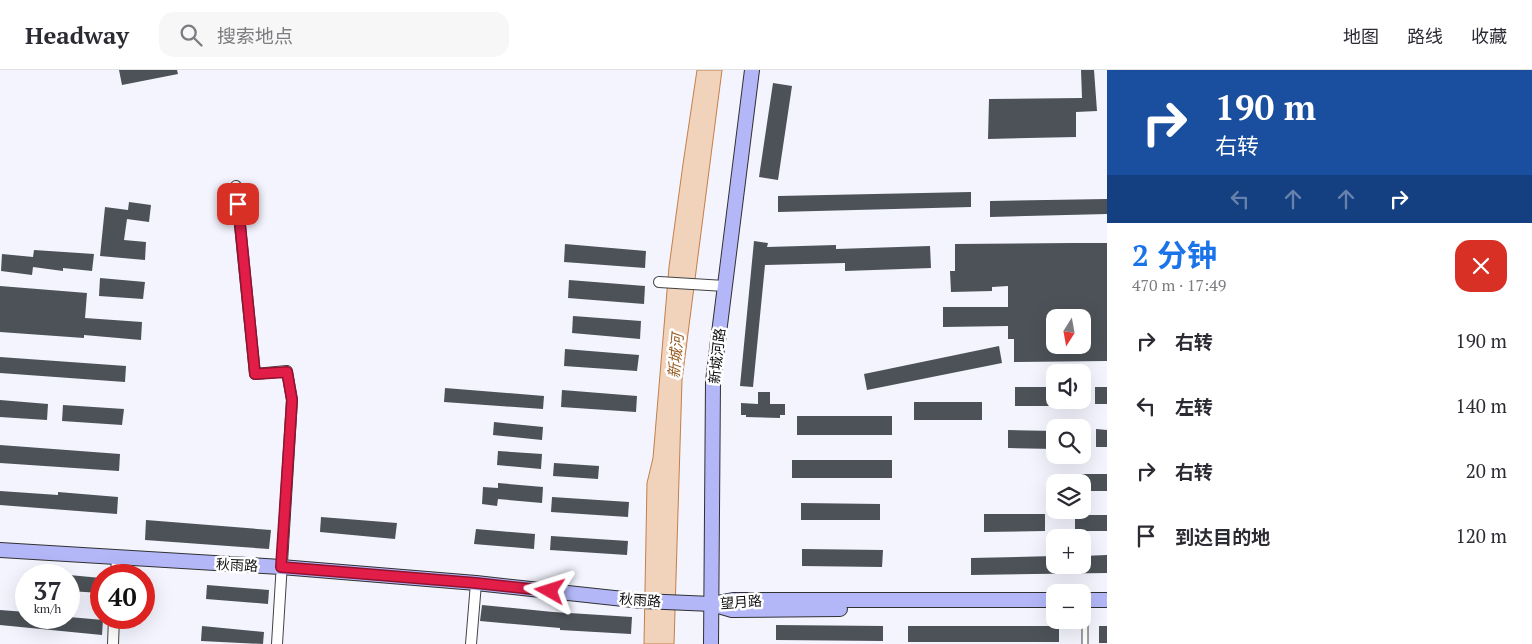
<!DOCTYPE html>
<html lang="zh">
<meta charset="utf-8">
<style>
:root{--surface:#fff;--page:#f7f7f7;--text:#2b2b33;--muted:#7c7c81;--line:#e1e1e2;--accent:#1a73e8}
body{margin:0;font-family:"PT Serif","Noto Sans SC",serif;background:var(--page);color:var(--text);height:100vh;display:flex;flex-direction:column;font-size:19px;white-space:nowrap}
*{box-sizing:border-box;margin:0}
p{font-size:16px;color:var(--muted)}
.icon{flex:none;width:28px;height:28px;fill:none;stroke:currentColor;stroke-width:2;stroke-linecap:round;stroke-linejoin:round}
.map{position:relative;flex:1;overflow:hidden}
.panel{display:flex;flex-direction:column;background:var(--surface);width:425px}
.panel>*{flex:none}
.guide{background:#1a4fa0;color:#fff;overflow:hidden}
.needle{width:32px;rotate:191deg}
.fabs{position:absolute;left:1046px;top:239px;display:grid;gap:10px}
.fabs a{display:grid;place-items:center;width:45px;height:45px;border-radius:10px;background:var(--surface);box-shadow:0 5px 20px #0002;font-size:25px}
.speed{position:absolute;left:15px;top:494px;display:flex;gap:10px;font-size:25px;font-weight:700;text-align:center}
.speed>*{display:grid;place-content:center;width:65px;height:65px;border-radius:50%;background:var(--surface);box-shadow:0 5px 20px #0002;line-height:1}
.speed small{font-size:12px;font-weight:400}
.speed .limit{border:8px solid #d22;background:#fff;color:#111}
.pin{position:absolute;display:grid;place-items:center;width:42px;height:42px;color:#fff;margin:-21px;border-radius:10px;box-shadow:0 2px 8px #0006}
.me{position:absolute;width:55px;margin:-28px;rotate:276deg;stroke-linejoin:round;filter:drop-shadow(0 0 4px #0008)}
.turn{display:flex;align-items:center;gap:18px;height:105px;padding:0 25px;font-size:22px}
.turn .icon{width:65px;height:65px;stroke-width:2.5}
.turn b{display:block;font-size:35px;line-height:42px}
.lanes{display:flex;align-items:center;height:48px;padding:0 25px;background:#0003;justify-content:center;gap:25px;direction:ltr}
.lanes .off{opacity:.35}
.round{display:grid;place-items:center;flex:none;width:52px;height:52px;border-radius:15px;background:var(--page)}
.summary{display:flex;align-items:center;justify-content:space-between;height:85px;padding:0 25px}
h1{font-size:30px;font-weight:700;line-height:38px;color:var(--accent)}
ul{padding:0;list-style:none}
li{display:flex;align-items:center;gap:15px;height:65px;padding:0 25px}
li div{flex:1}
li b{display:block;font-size:19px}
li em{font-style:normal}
header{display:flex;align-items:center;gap:30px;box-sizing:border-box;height:70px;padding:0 25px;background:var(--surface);border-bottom:1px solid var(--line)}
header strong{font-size:24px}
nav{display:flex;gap:28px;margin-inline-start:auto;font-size:18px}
.search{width:350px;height:45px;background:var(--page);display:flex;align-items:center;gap:12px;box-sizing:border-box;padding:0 18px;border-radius:15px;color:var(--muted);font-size:19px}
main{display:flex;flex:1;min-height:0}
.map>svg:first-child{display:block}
.water{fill:#f1d2bb;stroke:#c37f48}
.building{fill:#4c5257;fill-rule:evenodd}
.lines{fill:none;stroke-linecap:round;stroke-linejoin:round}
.lane-casing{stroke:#424242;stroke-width:7}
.street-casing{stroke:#424242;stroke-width:12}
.secondary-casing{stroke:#313131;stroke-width:16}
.lane{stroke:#fff;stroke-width:5}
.street{stroke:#fff;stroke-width:10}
.secondary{stroke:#b3b7f8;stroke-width:14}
.route-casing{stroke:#92132f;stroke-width:12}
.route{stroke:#e11d48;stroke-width:9}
.labels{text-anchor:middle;stroke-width:5;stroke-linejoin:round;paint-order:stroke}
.street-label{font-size:14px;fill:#0f0f0f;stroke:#fff}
.water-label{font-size:15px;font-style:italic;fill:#985b22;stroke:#fff}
</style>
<header>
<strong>Headway</strong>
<div class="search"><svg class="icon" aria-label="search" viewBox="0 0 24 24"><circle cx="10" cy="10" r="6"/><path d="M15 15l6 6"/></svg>搜索地点</div>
<nav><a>地图</a><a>路线</a><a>收藏</a></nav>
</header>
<main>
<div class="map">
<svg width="1107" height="574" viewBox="0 0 1107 574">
<rect width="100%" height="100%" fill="#f3f4fe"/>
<polygon class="water" points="697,0 722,0 682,310 674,574 644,574 647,413 653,388 669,197 683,94"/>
<g class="building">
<polygon points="119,0 177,0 178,4 122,15"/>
<polygon points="1081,0 1094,0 1097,41 1076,42 1076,67 988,69 989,29 1082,28"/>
<polygon points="773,13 792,16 778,110 759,107"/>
<polygon points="971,122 971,137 778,142 778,126"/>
<polygon points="1107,129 1107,144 990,147 990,131"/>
<polygon points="129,132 151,135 149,152 127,149 124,170 146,172 145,190 100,186 105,137 128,140"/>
<polygon points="754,171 768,173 767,177 836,175 836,179 930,176 931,198 845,201 845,193 765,195 753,317 740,316"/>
<path d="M1074,173H1107V291L1014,292V269H1008V256L943,257V237H1008V216L992,217V221L951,222L950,201H955V174ZM1055,241H1085L1086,275H1055Z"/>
<polygon points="565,174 646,181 645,198 564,192"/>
<polygon points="34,180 94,184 92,201 63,198 63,201 33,197 32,205 1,201 2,184 33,187"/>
<polygon points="100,208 145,212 143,229 99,226"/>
<polygon points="569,210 645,216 644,234 568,228"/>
<polygon points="0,216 87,223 85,248 142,252 141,270 84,265 84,268 0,262"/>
<polygon points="573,246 641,251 640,269 572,263"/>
<polygon points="999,276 1002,293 867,320 864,304"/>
<polygon points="565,279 639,285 637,301 564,296"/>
<polygon points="0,287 126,296 125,312 0,303"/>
<rect x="1015" y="317" width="40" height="19"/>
<rect x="1095" y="317" width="12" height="17"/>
<polygon points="445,318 544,326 543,339 444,332"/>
<polygon points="562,320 637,326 636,342 561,337"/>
<polygon points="758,322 770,322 770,334 785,334 785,345 780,345 780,348 746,347 746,345 741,345 741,333 758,334"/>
<polygon points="0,330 48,334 47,350 0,347"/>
<rect x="914" y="332" width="68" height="18"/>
<polygon points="63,335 124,339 122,355 62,351"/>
<rect x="797" y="346" width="95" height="19"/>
<polygon points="494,352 543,357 542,370 493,365"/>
<polygon points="1096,359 1107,360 1107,377 1096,377"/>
<polygon points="1008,360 1055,361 1055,379 1008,378"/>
<polygon points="0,375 120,384 119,401 0,393"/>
<polygon points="498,381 542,384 541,399 497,395"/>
<rect x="792" y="390" width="100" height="18"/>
<polygon points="554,393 599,396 598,409 553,406"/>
<polygon points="1072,404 1107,404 1107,421 1082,421 1082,412 1072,412"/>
<polygon points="498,413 543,417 542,433 498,429 497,436 482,434 483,417 498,418"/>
<polygon points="0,421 58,425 58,422 118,427 117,444 0,435"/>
<polygon points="552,427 629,432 628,447 551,442"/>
<polygon points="801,433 880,434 880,450 801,450"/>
<polygon points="984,444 1045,444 1045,461 984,462"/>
<rect x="1075" y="445" width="32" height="16"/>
<polygon points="321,447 397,453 395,469 320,462"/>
<polygon points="146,450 271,460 269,479 145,470"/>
<polygon points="476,459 535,464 534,479 474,474"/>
<polygon points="551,466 628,471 627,485 550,480"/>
<polygon points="802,479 883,480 882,497 802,496"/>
<polygon points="1107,485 1107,503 971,505 971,488 1055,486 1055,495 1082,495 1082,486"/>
<polygon points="69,505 101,508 101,523 69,521"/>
<polygon points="207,515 269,520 268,534 206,529"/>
<polygon points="482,535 553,542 632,547 631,564 560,560 560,558 480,551"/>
<polygon points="0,540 26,542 26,548 69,547 103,550 102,565 0,555"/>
<polygon points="776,555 883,556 883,571 776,570"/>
<polygon points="202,556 264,562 263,574 201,571"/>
<rect x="908" y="556" width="151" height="16"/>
<rect x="1099" y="556" width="8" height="17"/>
</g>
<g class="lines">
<defs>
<polyline id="lane" points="1085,574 1085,539"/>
<g id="street">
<polyline points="236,116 255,304 287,301 292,330 277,574"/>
<polyline points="659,212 725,216"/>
<polyline points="116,505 117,488"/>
<polyline points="113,574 114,548"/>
<polyline points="471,574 476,513"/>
</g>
<g id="secondary">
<polyline points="0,480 281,497 476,513 642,531 712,534 733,530 1055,530"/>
<polyline points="1082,530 1107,530"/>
<polyline points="715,535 732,540 840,539"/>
<polyline points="711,574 713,311 752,0"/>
</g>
</defs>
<use href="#lane" class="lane-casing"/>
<use href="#street" class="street-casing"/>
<use href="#secondary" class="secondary-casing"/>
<use href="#lane" class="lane"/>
<use href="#street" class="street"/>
<use href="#secondary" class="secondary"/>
</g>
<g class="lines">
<defs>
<polyline id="route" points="238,134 255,304 287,302 292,330 281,497 476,513 550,521"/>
</defs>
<use href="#route" class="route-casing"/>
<use href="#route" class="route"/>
</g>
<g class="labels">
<g class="street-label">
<text transform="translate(717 286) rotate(-84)" y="5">新城河路</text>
<text transform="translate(237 495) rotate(3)" y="5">秋雨路</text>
<text transform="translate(640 530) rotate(4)" y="5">秋雨路</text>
<text transform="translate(741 532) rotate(-4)" y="5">望月路</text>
</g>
<g class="water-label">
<text transform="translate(676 286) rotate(-85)" y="5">新城河</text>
</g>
</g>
</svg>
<div class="fabs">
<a><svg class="needle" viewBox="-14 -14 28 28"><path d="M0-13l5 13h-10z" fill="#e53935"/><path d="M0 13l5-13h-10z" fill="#7c7c81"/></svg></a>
<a><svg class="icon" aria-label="sound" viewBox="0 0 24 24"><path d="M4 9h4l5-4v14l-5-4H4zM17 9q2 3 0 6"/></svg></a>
<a><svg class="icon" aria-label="search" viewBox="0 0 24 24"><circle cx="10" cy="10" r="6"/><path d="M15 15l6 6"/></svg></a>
<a><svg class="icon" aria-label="layers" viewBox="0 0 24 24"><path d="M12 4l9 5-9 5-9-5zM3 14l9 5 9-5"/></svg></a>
<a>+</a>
<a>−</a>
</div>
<div class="speed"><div>37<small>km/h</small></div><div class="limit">40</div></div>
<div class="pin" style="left:238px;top:134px;background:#d93025"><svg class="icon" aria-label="arrive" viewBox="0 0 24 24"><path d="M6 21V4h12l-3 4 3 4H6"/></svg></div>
<svg class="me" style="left:550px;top:521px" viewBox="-20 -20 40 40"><path d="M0-17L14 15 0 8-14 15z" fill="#e11d48" stroke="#fff" stroke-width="4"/></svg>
</div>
<section class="panel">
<div class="guide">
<div class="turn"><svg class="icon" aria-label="right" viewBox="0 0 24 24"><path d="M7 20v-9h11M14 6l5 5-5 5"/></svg><div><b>190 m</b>右转</div></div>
<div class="lanes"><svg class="icon off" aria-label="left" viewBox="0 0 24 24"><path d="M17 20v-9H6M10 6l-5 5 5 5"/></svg><svg class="icon off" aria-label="ahead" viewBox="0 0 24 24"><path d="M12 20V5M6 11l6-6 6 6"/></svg><svg class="icon off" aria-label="ahead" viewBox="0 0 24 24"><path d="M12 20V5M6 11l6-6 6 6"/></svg><svg class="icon" aria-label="right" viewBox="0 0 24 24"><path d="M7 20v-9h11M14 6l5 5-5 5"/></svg></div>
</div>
<div class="summary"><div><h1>2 分钟</h1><p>470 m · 17:49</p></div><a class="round" style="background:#d93025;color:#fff"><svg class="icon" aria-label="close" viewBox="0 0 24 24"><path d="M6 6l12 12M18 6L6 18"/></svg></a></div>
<ul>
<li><svg class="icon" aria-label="right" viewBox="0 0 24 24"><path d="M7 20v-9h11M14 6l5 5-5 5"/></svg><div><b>右转</b></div><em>190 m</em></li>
<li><svg class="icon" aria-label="left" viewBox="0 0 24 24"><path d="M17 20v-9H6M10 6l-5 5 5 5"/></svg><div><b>左转</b></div><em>140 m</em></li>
<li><svg class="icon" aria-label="right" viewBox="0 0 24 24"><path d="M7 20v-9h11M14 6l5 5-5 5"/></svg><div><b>右转</b></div><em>20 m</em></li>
<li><svg class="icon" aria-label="arrive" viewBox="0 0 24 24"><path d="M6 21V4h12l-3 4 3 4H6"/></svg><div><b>到达目的地</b></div><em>120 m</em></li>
</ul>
</section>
</main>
